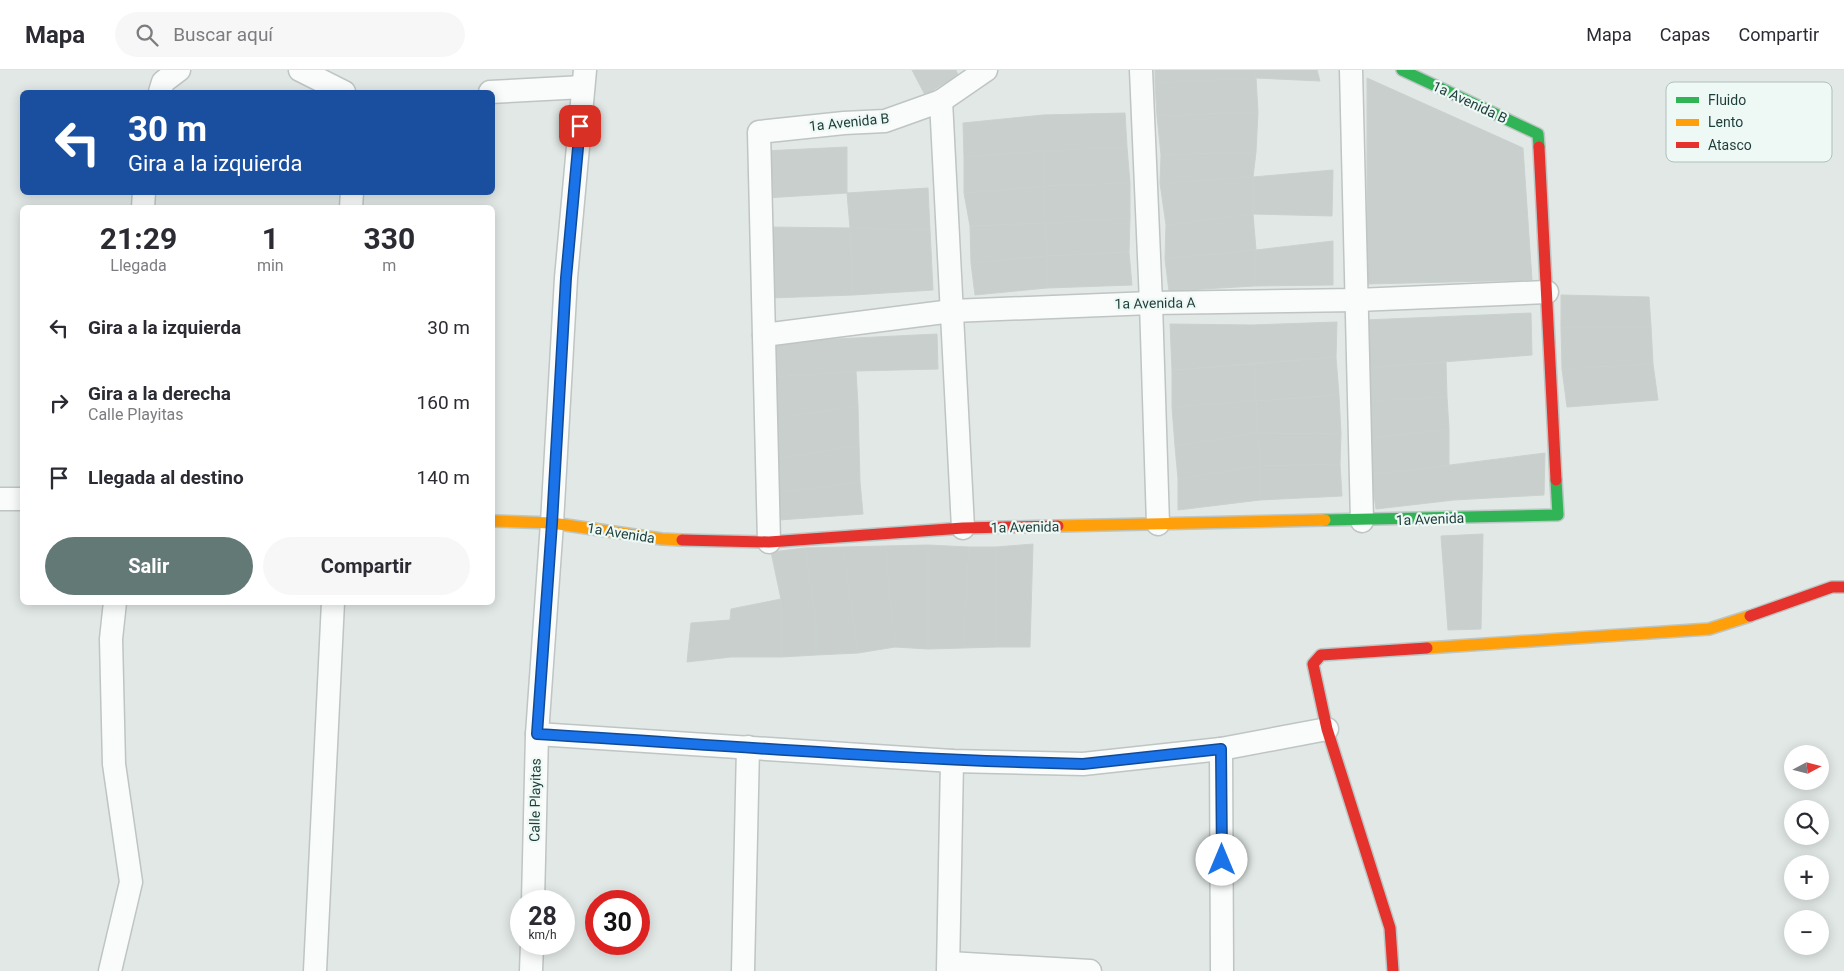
<!DOCTYPE html>
<html lang="es">
<meta charset="utf-8">
<style>
:root{--surface:#fff;--page:#f7f7f7;--text:#2b2b33;--muted:#7c7c81;--line:#e1e1e2;--accent:#627976}
body{margin:0;font-family:Roboto,sans-serif;background:var(--page);color:var(--text);height:100vh;display:flex;flex-direction:column;font-size:19px;white-space:nowrap}
*{box-sizing:border-box;margin:0}
p{font-size:16px;color:var(--muted)}
.icon{flex:none;width:28px;height:28px;fill:none;stroke:currentColor;stroke-width:2;stroke-linecap:round;stroke-linejoin:round}
.map{position:relative;flex:1;overflow:hidden}
.side{position:absolute;left:20px;top:135px;width:475px;height:400px;display:flex;flex-direction:column;background:var(--surface);border-radius:8px;box-shadow:0 2px 12px #0003}
.side>*{flex:none}
.top-card{position:absolute;left:20px;top:20px;width:475px;height:105px;border-radius:8px;box-shadow:0 2px 12px #0003;background:#1a4fa0;color:#fff;overflow:hidden}
.needle{width:32px;rotate:83deg}
.buttons{position:absolute;left:1784px;top:675px;display:grid;gap:10px}
.buttons a{display:grid;place-items:center;width:45px;height:45px;border-radius:50%;background:var(--surface);box-shadow:0 2px 12px #0003;font-size:25px}
.speed{position:absolute;left:510px;top:820px;display:flex;gap:10px;font-size:25px;font-weight:700;text-align:center}
.speed>*{display:grid;place-content:center;width:65px;height:65px;border-radius:50%;background:var(--surface);box-shadow:0 2px 12px #0003;line-height:1}
.speed small{font-size:12px;font-weight:400}
.speed .limit{border:8px solid #d22;background:#fff;color:#111}
.pin{position:absolute;display:grid;place-items:center;width:42px;height:42px;color:#fff;margin:-21px;border-radius:10px;box-shadow:0 2px 8px #0006}
.me{position:absolute;width:55px;margin:-28px;rotate:0deg;stroke-linejoin:round;filter:drop-shadow(0 0 4px #0008)}
.turn{display:flex;align-items:center;gap:18px;height:105px;padding:0 25px;font-size:22px}
.turn .icon{width:65px;height:65px;stroke-width:2.5}
.turn b{display:block;font-size:35px;line-height:42px}
.eta{display:flex;justify-content:space-evenly;align-items:center;height:85px;text-align:center}
.eta b{font-size:30px;font-weight:700;line-height:35px}
.cta{display:flex;gap:10px;margin-top:auto;padding:10px 25px}
.cta a{flex:1;height:58px;border-radius:30px;background:var(--accent);color:#fff;font-size:20px;font-weight:700;line-height:58px;text-align:center}
.cta a+a{background:var(--page);color:var(--text)}
ul{padding:0;list-style:none}
li{display:flex;align-items:center;gap:15px;height:75px;padding:0 25px}
li div{flex:1}
li b{display:block;font-size:19px}
li em{font-style:normal}
header{display:flex;align-items:center;gap:30px;box-sizing:border-box;height:70px;padding:0 25px;background:var(--surface);border-bottom:1px solid var(--line)}
header strong{font-size:24px}
nav{display:flex;gap:28px;margin-inline-start:auto;font-size:18px}
.search{width:350px;height:45px;background:var(--page);display:flex;align-items:center;gap:12px;box-sizing:border-box;padding:0 18px;border-radius:28px;color:var(--muted);font-size:19px}
.map>svg:first-child{display:block}
.building{fill:#c8cfcd;stroke:#cad1cf}
.lines{fill:none;stroke-linecap:round;stroke-linejoin:round}
.street-casing{stroke:#bec5c3;stroke-width:25}
.fast-casing{stroke:#bcc6c4;stroke-width:14}
.slow-casing{stroke:#bcc6c4;stroke-width:14}
.jam-casing{stroke:#bcc6c4;stroke-width:14}
.street{stroke:#fafcfb;stroke-width:22}
.fast{stroke:#30b455;stroke-width:11}
.slow{stroke:#ff9f0a;stroke-width:11}
.jam{stroke:#e5322d;stroke-width:11}
.route-casing{stroke:#114b97;stroke-width:12}
.route{stroke:#1a73e8;stroke-width:9}
.labels{text-anchor:middle;stroke-width:4.5;stroke-linejoin:round;paint-order:stroke}
.street-label{font-size:14px;fill:#1d3d39;stroke:#eef8f5}
.key{fill:#eef8f5;stroke:#afc0bd;stroke-width:1}
.key-label{font-size:14px;fill:#1d3d39}
</style>
<header>
<strong>Mapa</strong>
<div class="search"><svg class="icon" aria-label="search" viewBox="0 0 24 24"><circle cx="10" cy="10" r="6"/><path d="M15 15l6 6"/></svg>Buscar aquí</div>
<nav><a>Mapa</a><a>Capas</a><a>Compartir</a></nav>
</header>
<div class="map">
<svg width="1844" height="901" viewBox="0 0 1844 901">
<rect width="100%" height="100%" fill="#e1e8e6"/>
<g class="building">
<polygon points="912,0 956,0 958,5 925,25"/>
<polygon points="1155,0 1255,0 1256,8 1155,13"/>
<polygon points="1255,0 1317,0 1320,11 1256,8"/>
<polygon points="1256,8 1258,42 1157,46 1155,13"/>
<polygon points="1367,8 1523,78 1532,210 1367,214"/>
<polygon points="1258,42 1256,82 1161,85 1157,46"/>
<polygon points="1125,43 1127,77 964,87 963,53 1043,45"/>
<polygon points="847,77 847,123 765,128 763,81"/>
<polygon points="1127,77 1130,113 1044,116 1043,81"/>
<polygon points="1043,81 1044,116 964,123 964,87"/>
<polygon points="1256,82 1253,107 1160,113 1161,85"/>
<polygon points="1333,100 1332,146 1253,144 1253,107"/>
<polygon points="1253,107 1253,144 1166,155 1160,113"/>
<polygon points="1130,113 1130,148 1045,153 1044,116"/>
<polygon points="1044,116 1045,153 970,156 964,123"/>
<polygon points="928,118 930,160 850,158 847,123"/>
<polygon points="1253,144 1256,180 1165,189 1166,155"/>
<polygon points="1130,148 1129,182 1047,186 1045,153"/>
<polygon points="1045,153 1047,186 971,193 970,156"/>
<polygon points="768,157 850,158 853,225 770,228"/>
<polygon points="850,158 930,160 933,220 853,225"/>
<polygon points="1333,171 1333,215 1254,216 1256,180"/>
<polygon points="1256,180 1254,216 1169,221 1165,189"/>
<polygon points="1129,182 1132,215 1047,218 1047,186"/>
<polygon points="1047,186 1047,218 975,225 971,193"/>
<polygon points="1561,225 1649,227 1651,256 1561,258"/>
<polygon points="1531,243 1532,285 1366,298 1365,250"/>
<polygon points="1337,252 1336,287 1172,300 1170,254 1252,255"/>
<polygon points="1651,256 1653,294 1562,299 1561,258"/>
<polygon points="937,264 938,299 856,301 774,307 773,272"/>
<polygon points="1336,287 1339,325 1256,331 1255,294"/>
<polygon points="1446,292 1447,327 1368,331 1366,298"/>
<polygon points="1255,294 1256,331 1172,337 1172,300"/>
<polygon points="1653,294 1658,330 1567,337 1562,299"/>
<polygon points="856,301 858,336 775,348 774,307"/>
<polygon points="1339,325 1341,364 1258,363 1256,331"/>
<polygon points="1447,327 1449,359 1369,368 1368,331"/>
<polygon points="1256,331 1258,363 1175,376 1172,337"/>
<polygon points="858,336 859,375 776,389 775,348"/>
<polygon points="1449,359 1449,395 1371,405 1369,368"/>
<polygon points="1258,363 1260,396 1178,409 1175,376"/>
<polygon points="1258,363 1341,364 1340,394 1260,396"/>
<polygon points="859,375 860,412 776,423 776,389"/>
<polygon points="1545,383 1544,425 1454,430 1376,439 1371,405"/>
<polygon points="1340,394 1342,426 1260,430 1260,396"/>
<polygon points="1260,396 1260,430 1178,440 1178,409"/>
<polygon points="860,412 863,444 779,450 776,423"/>
<polygon points="1483,464 1481,559 1448,560 1441,466"/>
<polygon points="1033,474 1030,577 997,577 996,477"/>
<polygon points="928,475 928,579 895,577 885,476"/>
<polygon points="928,475 969,477 963,578 928,579"/>
<polygon points="885,476 895,577 858,583 843,477"/>
<polygon points="843,477 858,583 816,585 816,550 805,478"/>
<polygon points="969,477 996,477 997,577 963,578"/>
<polygon points="805,478 816,550 816,585 781,587 781,529 771,482"/>
<polygon points="781,529 781,587 731,587 687,592 691,553 730,550 731,539"/>
</g>
<g class="lines">
<defs>
<g id="street">
<polyline points="300,0 344,22"/>
<polyline points="1141,0 1151,233 1158,454"/>
<polyline points="1351,0 1362,451"/>
<polyline points="160,22 163,12 179,0"/>
<polyline points="490,22 583,17"/>
<polyline points="941,31 963,458"/>
<polyline points="143,138 144,122"/>
<polyline points="351,138 352,122"/>
<polyline points="764,265 952,241 1151,233 1357,230 1547,222"/>
<polyline points="0,429 22,429"/>
<polyline points="769,472 759,62 844,53 885,51 941,31 986,0"/>
<polyline points="537,664 952,691 1083,694 1221,679 1327,659"/>
<polyline points="1221,679 1222,901"/>
<polyline points="533,831 537,664 552,453 566,208 585,0"/>
<polyline points="949,893 1090,901"/>
<polyline points="110,901 131,812 114,694 111,569 115,532"/>
<polyline points="315,901 333,532"/>
<polyline points="531,901 532,874"/>
<polyline points="743,901 748,677"/>
<polyline points="948,901 952,691"/>
</g>
<g id="fast">
<polyline points="1402,0 1538,64 1539,77"/>
<polyline points="1325,450 1558,445 1556,410"/>
</g>
<g id="slow">
<polyline points="492,451 552,453 662,469 682,470"/>
<polyline points="1058,456 1325,450"/>
<polyline points="1427,578 1709,559 1750,546"/>
</g>
<g id="jam">
<polyline points="1539,77 1556,410"/>
<polyline points="682,470 769,472 963,458 1058,456"/>
<polyline points="1750,546 1832,517 1844,517"/>
<polyline points="1393,901 1390,858 1327,659 1313,594 1321,585 1427,578"/>
</g>
</defs>
<use href="#street" class="street-casing"/>
<use href="#fast" class="fast-casing"/>
<use href="#slow" class="slow-casing"/>
<use href="#jam" class="jam-casing"/>
<use href="#street" class="street"/>
<use href="#fast" class="fast"/>
<use href="#slow" class="slow"/>
<use href="#jam" class="jam"/>
</g>
<g class="lines">
<defs>
<path id="route" d="M580,56L566,208L552,453L537,664C719,675 901,690 1083,694L1221,679L1222,790"/>
</defs>
<use href="#route" class="route-casing"/>
<use href="#route" class="route"/>
</g>
<g class="labels">
<g class="street-label">
<text transform="translate(1470 32) rotate(25)" y="5">1a Avenida B</text>
<text transform="translate(849 52) rotate(-6)" y="5">1a Avenida B</text>
<text transform="translate(1155 233) rotate(-1)" y="5">1a Avenida A</text>
<text transform="translate(1430 449) rotate(-2)" y="5">1a Avenida</text>
<text transform="translate(1025 457) rotate(-1)" y="5">1a Avenida</text>
<text transform="translate(621 463) rotate(9)" y="5">1a Avenida</text>
<text transform="translate(535 730) rotate(-89)" y="5">Calle Playitas</text>
</g>
</g>
<rect x="1666" y="12" width="166" height="80" rx="8" class="key"/>
<rect x="1676" y="27" width="23" height="6" fill="#30b455"/>
<rect x="1676" y="49" width="23" height="7" fill="#ff9f0a"/>
<rect x="1676" y="72" width="23" height="6" fill="#e5322d"/>
<g class="key-label">
<text x="1708" y="35">Fluido</text>
<text x="1708" y="57">Lento</text>
<text x="1708" y="80">Atasco</text>
</g>
</svg>
<div class="buttons">
<a><svg class="needle" viewBox="-14 -14 28 28"><path d="M0-13l5 13h-10z" fill="#e53935"/><path d="M0 13l5-13h-10z" fill="#7c7c81"/></svg></a>
<a><svg class="icon" aria-label="search" viewBox="0 0 24 24"><circle cx="10" cy="10" r="6"/><path d="M15 15l6 6"/></svg></a>
<a>+</a>
<a>−</a>
</div>
<div class="speed"><div>28<small>km/h</small></div><div class="limit">30</div></div>
<div class="pin" style="left:580px;top:56px;background:#d93025"><svg class="icon" aria-label="arrive" viewBox="0 0 24 24"><path d="M6 21V4h12l-3 4 3 4H6"/></svg></div>
<svg class="me" style="left:1222px;top:790px" viewBox="-20 -20 40 40"><circle r="19" fill="#fff"/><path d="M0-13L10 11 0 6-10 11z" fill="#1a73e8"/></svg>
<div class="top-card">
<div class="turn"><svg class="icon" aria-label="left" viewBox="0 0 24 24"><path d="M17 20v-9H6M10 6l-5 5 5 5"/></svg><div><b>30 m</b>Gira a la izquierda</div></div>
</div>
<section class="side">
<div class="eta">
<div><b>21:29</b><p>Llegada</p></div>
<div><b>1</b><p>min</p></div>
<div><b>330</b><p>m</p></div>
</div>
<ul>
<li><svg class="icon" aria-label="left" viewBox="0 0 24 24"><path d="M17 20v-9H6M10 6l-5 5 5 5"/></svg><div><b>Gira a la izquierda</b></div><em>30 m</em></li>
<li><svg class="icon" aria-label="right" viewBox="0 0 24 24"><path d="M7 20v-9h11M14 6l5 5-5 5"/></svg><div><b>Gira a la derecha</b><p>Calle Playitas</p></div><em>160 m</em></li>
<li><svg class="icon" aria-label="arrive" viewBox="0 0 24 24"><path d="M6 21V4h12l-3 4 3 4H6"/></svg><div><b>Llegada al destino</b></div><em>140 m</em></li>
</ul>
<div class="cta"><a>Salir</a><a>Compartir</a></div>
</section>
</div>
